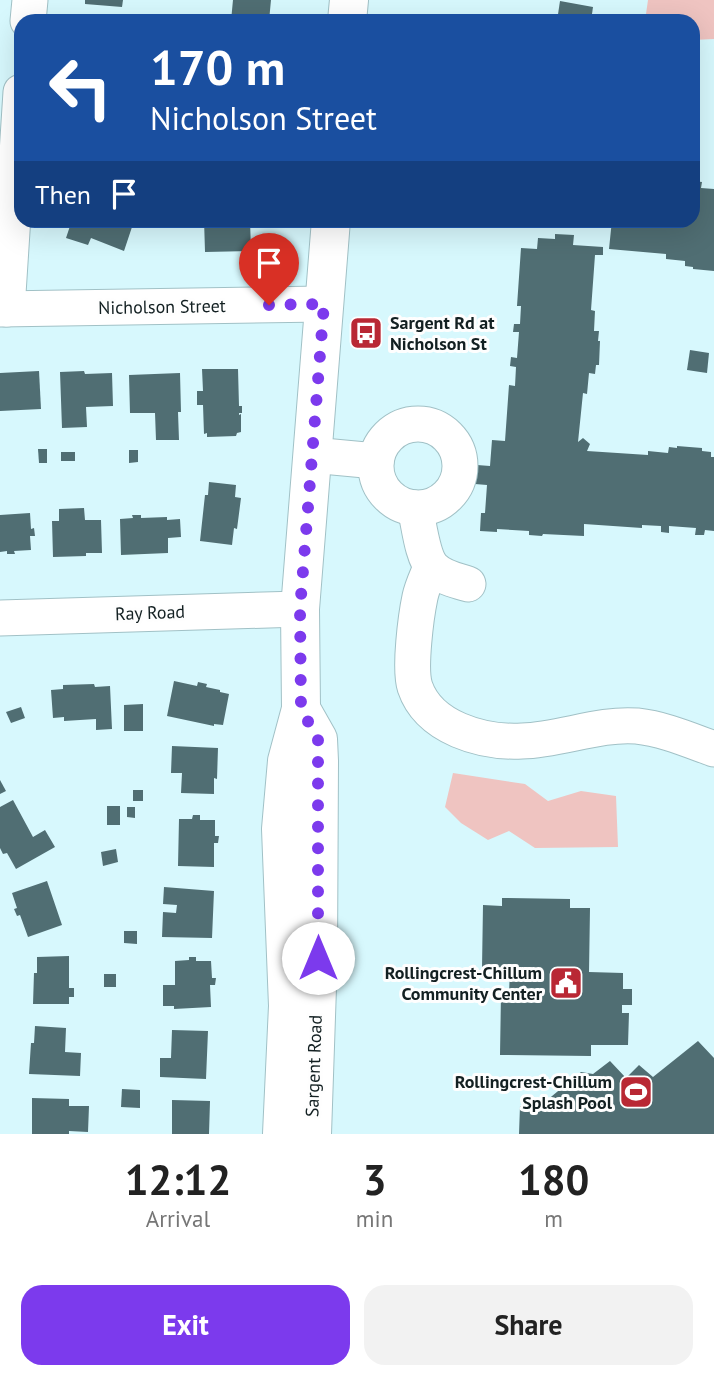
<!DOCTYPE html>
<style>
:root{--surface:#fff;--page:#f2f2f2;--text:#222;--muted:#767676;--accent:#7c3aed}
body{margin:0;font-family:"PT Sans",sans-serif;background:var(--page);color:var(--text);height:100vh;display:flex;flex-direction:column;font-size:26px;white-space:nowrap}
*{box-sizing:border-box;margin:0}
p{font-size:23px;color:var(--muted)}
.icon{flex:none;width:38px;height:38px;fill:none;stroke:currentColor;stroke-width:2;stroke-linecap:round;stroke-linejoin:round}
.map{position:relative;height:1134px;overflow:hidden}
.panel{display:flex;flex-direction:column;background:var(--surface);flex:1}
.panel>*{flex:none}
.top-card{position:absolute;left:14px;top:14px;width:686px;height:214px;border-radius:21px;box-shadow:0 7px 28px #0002;background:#1a4fa0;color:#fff;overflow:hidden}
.pin{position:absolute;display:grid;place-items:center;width:60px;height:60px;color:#fff;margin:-72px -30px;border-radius:50% 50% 50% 0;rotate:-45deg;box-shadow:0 0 7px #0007}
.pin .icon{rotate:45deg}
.me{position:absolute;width:77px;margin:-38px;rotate:0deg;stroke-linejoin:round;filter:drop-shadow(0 0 5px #0008)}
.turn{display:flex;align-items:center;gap:24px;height:147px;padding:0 21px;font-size:32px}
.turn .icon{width:91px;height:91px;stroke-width:2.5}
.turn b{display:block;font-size:49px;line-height:60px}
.then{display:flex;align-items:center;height:66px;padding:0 21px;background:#0003;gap:14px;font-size:26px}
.eta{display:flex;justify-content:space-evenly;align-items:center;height:119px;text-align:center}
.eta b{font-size:42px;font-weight:600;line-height:49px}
.cta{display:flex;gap:14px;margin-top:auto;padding:14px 21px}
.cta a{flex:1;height:80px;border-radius:21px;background:var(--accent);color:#fff;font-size:28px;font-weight:600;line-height:80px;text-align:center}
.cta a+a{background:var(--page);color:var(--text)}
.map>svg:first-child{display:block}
.green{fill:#efc4c1}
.building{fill:#506e73}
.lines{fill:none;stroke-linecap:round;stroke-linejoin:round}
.minor-casing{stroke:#a1c1c6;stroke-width:37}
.major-casing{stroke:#a1c1c6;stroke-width:40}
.minor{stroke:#fff;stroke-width:35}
.major{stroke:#fff;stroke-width:38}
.route{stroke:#7c3aed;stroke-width:12;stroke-dasharray:0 21.6}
.labels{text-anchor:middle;stroke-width:6;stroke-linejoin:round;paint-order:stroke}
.street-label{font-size:18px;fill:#132022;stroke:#fefefe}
.poi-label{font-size:18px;font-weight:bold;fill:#132022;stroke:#fefefe;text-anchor:end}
</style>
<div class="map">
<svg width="714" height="1134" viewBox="0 0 714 1134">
<rect width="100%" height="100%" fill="#d7f8fd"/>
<g class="green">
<polygon points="648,0 714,0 714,39 693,40 693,21 645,21"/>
<polygon points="453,773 525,784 548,801 581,791 616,796 618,847 535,848 509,831 488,840 461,823 445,807"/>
</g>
<g class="building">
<polygon points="85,0 123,0 122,7 85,4"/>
<polygon points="233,0 271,0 269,21 231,21"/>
<polygon points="560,1 593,7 591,21 557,21"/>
<polygon points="693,181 702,182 701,188 714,189 714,271 693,269 693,267 685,266 685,261 666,259 666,254 609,249 612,220 693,220"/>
<polygon points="72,220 122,220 133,224 124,251 91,238 88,245 66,238"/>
<polygon points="204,220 250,220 251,251 205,252"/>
<polygon points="555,234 574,235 573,245 603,247 603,255 595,255 591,310 595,311 594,331 599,331 598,341 600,341 599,365 596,365 595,374 589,373 587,394 583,393 578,442 583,438 590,444 587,451 648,455 648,451 668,453 669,447 677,448 677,446 702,448 702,451 711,452 711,457 714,457 714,531 705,530 704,535 695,535 696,528 669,526 669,533 661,532 661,526 642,525 642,528 584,524 584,536 543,534 542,536 529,535 529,531 497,529 497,532 480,531 481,513 485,513 487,485 475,484 477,465 490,466 492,440 505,441 509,385 515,386 516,367 510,366 511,357 517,358 519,332 513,332 514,324 520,324 521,306 517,306 521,248 537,249 538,238 555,239"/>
<polygon points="690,350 709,353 707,373 687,370"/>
<polygon points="202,369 238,369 239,406 242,406 242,413 239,413 239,415 241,414 241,432 237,433 236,436 207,437 207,433 204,434 203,405 197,405 197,391 203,391"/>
<polygon points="39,371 41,409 0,411 0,373"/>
<polygon points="84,371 85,374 112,373 113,406 86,407 87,427 62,428 60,372"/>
<polygon points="180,373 181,412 178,412 179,440 156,440 155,413 130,413 129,375"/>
<polygon points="38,449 47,449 47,463 39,463"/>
<polygon points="129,450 138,450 138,462 129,463"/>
<rect x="61" y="452" width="14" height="9"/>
<polygon points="209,482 236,485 235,497 241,498 237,529 234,528 232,545 200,541 205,495 208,495"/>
<polygon points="84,508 85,520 101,520 102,553 86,553 86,556 53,557 52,521 59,521 59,509"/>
<polygon points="30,513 31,529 34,528 35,536 30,536 31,550 14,551 15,554 7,554 7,551 0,552 0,515"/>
<polygon points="132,515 141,515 141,518 167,517 167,520 180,519 181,537 168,538 168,553 121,555 120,519 133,518"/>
<polygon points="174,681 197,686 198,682 207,684 206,687 220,690 220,692 229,694 223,725 214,724 214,726 167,716"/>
<polygon points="94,684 95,687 110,686 112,729 96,730 96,719 64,721 64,717 53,718 51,690 63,689 63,685"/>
<polygon points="143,704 143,731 124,731 124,705"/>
<polygon points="21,707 25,718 11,723 6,712"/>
<polygon points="172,746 218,748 217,779 214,778 214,794 181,793 182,773 171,773"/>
<polygon points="0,780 6,791 0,794"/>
<rect x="133" y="790" width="10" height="11"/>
<polygon points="13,800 33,837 45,830 55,847 16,869 7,853 3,854 0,848 0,807"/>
<rect x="107" y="806" width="13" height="19"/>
<polygon points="127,807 135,807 135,818 127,817"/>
<polygon points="193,815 200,815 200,820 215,820 215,836 219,836 218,843 214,843 214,867 178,866 179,819 192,819"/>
<polygon points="116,849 118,862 103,866 101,852"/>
<polygon points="47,881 62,925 28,937 20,915 17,916 14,909 17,908 12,893"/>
<polygon points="164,887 214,891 212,938 162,937 163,912 176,913 177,905 163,904"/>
<polygon points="502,898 570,899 570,908 590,908 589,972 623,973 623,989 632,989 632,1005 622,1005 622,1013 629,1013 628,1045 591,1045 591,1056 500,1055 501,994 509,994 510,968 482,968 483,905 502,906"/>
<polygon points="124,931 137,931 137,944 124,943"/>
<polygon points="69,956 69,988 74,988 74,997 69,997 69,1004 33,1004 34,973 37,973 37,957"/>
<polygon points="189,957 196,957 196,961 211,961 212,978 216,978 215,985 210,985 211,1007 174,1009 174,1006 163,1006 163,985 175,985 175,961 189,960"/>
<rect x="104" y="974" width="12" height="13"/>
<polygon points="35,1026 66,1028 65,1052 81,1053 80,1076 29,1074 31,1043 34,1043"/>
<polygon points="172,1030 208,1031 206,1079 160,1077 160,1058 171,1058"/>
<polygon points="698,1041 714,1058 714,1134 519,1134 520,1106 534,1111 581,1072 593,1074 610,1061 626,1078 639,1065 653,1077"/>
<polygon points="122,1089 140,1090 140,1108 121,1107"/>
<polygon points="32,1098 69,1099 69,1106 89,1106 88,1132 69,1131 69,1134 32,1134"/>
<polygon points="172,1100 210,1101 209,1134 172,1134"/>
</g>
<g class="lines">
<defs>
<g id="minor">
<polyline points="28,21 30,0"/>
<polyline points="0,309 324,304"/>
<polyline points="7,309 21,92"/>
<circle cx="418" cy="466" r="42"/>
<polyline points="312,455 376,461"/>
<path d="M415,508C419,523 422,557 433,568C442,578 456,580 468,584"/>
<path d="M431,567C427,577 422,587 420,597C416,616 409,669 415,687C429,728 482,743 522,741C561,740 598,723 637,726C664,729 689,740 714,749"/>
<polyline points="0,618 300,609"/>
</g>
<g id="major">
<polyline points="347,21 349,0"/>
<polyline points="301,709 318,739 319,761 318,958 312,1134"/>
<polyline points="282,1134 288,1006 281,829 287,761 301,709 300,609 331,220"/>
</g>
</defs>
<use href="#minor" class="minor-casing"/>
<use href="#major" class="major-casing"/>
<use href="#minor" class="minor"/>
<use href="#major" class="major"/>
</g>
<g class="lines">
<polyline class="route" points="269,305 324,304 300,609 301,709 318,739 318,958"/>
</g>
<defs>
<symbol id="bus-square" viewBox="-11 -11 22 22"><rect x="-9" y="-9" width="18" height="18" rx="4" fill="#b92834" stroke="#fefefe"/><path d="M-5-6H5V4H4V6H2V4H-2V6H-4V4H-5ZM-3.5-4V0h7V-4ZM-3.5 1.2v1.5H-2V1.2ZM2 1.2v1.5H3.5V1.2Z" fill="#fff"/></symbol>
<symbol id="civic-square" viewBox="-11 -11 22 22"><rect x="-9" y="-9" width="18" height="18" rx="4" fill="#b92834" stroke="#fefefe"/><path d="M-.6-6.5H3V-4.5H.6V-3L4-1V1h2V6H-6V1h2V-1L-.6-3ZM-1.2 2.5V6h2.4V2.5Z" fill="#fff"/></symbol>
<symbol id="stadium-square" viewBox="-11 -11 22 22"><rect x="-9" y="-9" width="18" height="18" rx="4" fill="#b92834" stroke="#fefefe"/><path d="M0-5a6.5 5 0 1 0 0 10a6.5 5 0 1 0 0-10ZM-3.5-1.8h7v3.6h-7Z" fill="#fff"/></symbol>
</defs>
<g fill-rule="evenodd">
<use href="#bus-square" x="347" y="314" width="38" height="38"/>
<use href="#civic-square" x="547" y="964" width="38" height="38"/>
<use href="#stadium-square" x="617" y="1073" width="38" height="38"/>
</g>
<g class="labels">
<g class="street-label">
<text transform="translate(162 307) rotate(-1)" y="6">Nicholson Street</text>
<text transform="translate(150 613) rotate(-2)" y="6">Ray Road</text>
<text transform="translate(314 1066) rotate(-88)" y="6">Sargent Road</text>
</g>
<g class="poi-label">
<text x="390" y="329" text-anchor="start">Sargent Rd at<tspan x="390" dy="21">Nicholson St</tspan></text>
<text x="542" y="979">Rollingcrest-Chillum<tspan x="542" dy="21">Community Center</tspan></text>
<text x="612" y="1088">Rollingcrest-Chillum<tspan x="612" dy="21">Splash Pool</tspan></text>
</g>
</g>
</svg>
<div class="pin" style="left:269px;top:305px;background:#d93025"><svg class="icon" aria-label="arrive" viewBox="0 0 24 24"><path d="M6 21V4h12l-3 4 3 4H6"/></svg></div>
<svg class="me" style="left:318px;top:958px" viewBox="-20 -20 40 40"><circle r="19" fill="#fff"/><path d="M0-13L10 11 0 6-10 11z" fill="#7c3aed"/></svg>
<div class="top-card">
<div class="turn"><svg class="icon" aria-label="left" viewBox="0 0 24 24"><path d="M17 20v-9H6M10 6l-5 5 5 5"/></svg><div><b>170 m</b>Nicholson Street</div></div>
<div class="then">Then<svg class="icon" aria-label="arrive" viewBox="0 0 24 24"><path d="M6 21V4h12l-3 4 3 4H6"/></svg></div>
</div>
</div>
<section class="panel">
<div class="eta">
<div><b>12:12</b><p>Arrival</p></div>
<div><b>3</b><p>min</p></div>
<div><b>180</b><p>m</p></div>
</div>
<div class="cta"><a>Exit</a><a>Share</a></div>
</section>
